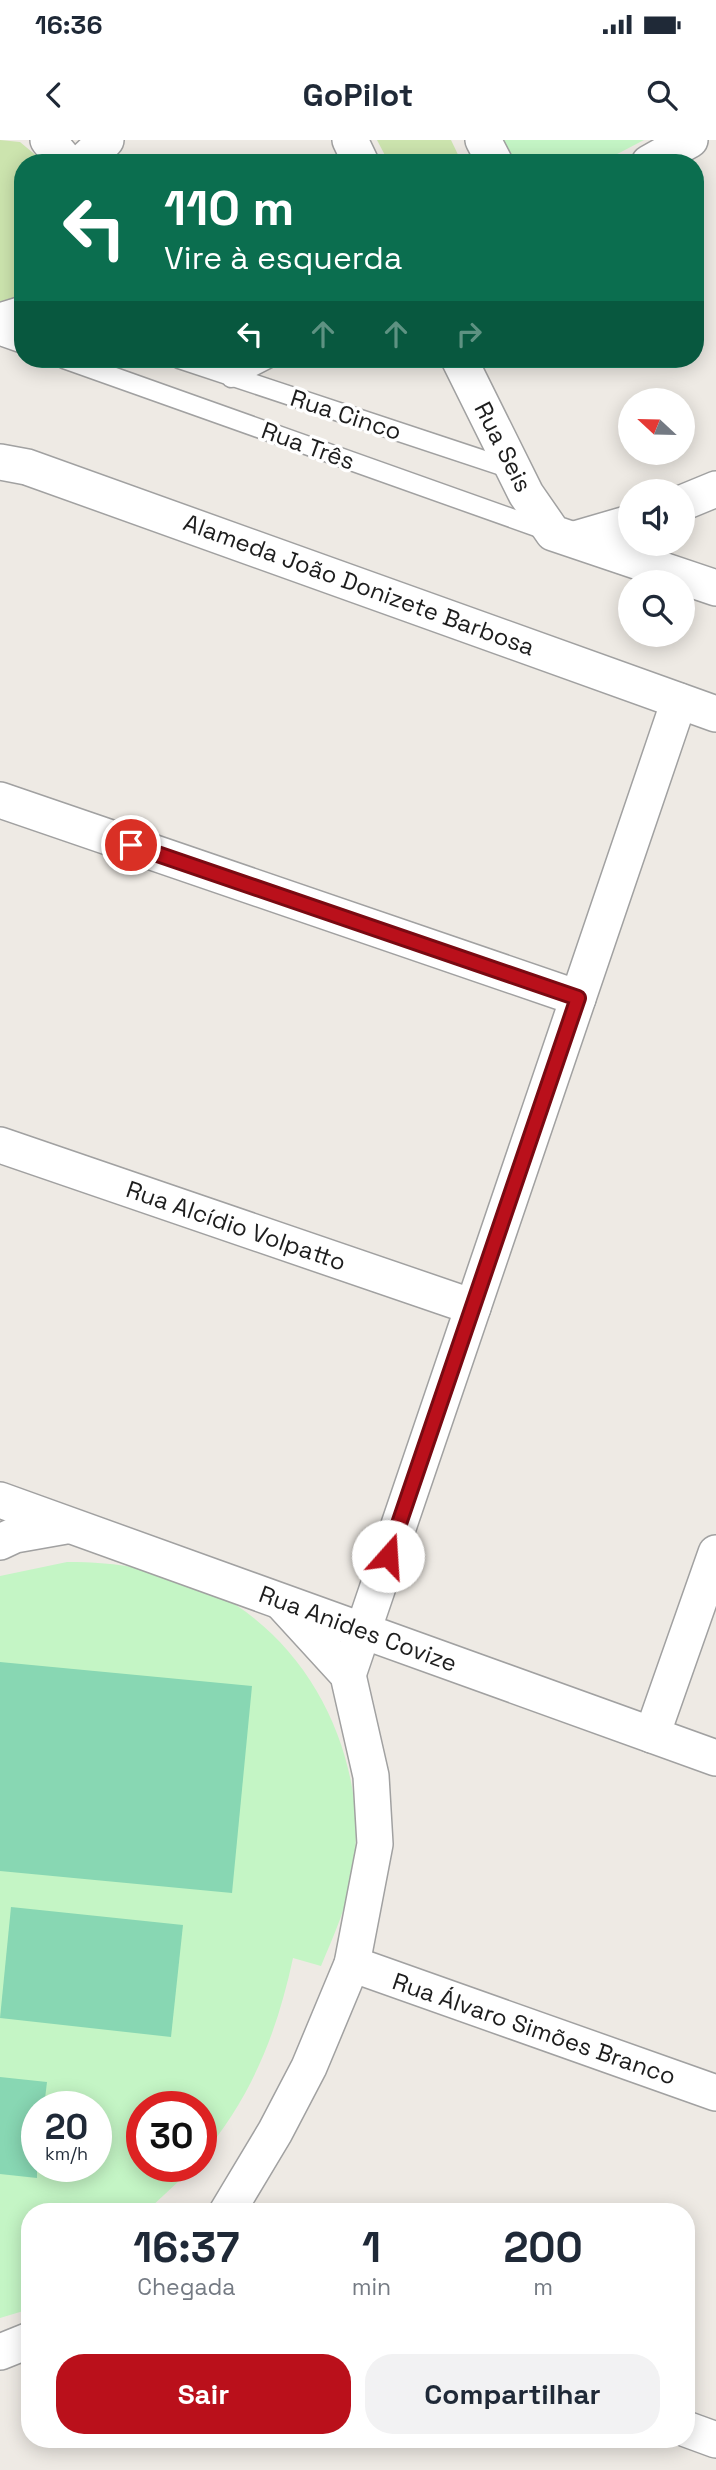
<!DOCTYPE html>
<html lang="pt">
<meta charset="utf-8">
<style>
:root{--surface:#fff;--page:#f2f2f3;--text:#1f2937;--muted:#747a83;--accent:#ba101b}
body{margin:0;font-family:"Space Grotesk",sans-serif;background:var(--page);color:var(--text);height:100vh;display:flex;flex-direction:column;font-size:26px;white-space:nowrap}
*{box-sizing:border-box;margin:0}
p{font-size:23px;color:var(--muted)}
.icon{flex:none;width:38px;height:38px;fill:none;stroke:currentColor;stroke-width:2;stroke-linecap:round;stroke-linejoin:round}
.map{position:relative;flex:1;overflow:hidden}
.panel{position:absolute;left:21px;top:2063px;width:674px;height:245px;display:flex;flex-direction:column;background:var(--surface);border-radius:28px;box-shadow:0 4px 18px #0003}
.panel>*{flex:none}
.top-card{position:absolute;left:14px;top:14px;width:690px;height:214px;border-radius:28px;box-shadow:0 4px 18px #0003;background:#0b6e4f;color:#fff;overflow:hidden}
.needle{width:46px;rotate:292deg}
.fabs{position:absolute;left:618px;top:248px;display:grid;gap:14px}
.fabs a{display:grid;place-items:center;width:77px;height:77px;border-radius:50%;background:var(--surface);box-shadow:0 4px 18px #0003;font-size:35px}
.speed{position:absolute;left:21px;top:1951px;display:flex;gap:14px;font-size:35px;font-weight:700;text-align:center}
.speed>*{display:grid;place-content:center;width:91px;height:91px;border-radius:50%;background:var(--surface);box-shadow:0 4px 18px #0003;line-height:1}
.speed small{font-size:18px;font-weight:400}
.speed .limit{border:10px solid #d22;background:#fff;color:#111}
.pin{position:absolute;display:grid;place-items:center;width:60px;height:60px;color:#fff;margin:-30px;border:4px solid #fff;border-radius:50%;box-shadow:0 2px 7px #0007}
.me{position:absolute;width:77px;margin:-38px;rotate:19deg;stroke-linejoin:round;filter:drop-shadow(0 0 5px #0008)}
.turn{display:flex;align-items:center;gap:24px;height:147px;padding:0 35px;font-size:32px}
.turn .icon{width:91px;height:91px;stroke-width:2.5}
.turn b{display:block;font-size:49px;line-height:60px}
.lanes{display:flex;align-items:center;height:66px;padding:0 35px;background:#0003;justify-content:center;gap:35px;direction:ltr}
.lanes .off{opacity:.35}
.eta{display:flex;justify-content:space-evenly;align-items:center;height:119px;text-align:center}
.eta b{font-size:42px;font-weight:600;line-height:49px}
.primary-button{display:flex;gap:14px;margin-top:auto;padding:14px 35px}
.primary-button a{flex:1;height:80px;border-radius:28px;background:var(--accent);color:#fff;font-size:28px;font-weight:600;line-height:80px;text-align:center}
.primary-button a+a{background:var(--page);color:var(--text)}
.status{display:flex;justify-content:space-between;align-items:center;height:49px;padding:0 35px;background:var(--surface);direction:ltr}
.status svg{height:19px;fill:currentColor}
header{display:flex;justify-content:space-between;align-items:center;height:91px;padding:0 35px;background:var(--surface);font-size:32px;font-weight:600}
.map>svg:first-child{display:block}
.grass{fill:#cce4ae}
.park{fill:#c4f5c5;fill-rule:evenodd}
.pitch{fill:#88d7b3}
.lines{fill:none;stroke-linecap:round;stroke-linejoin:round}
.service-casing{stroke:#a1a1a1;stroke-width:21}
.minor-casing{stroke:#a1a1a1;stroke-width:38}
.service{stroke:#fff;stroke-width:18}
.minor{stroke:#fff;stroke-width:35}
.route-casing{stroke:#790a12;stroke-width:18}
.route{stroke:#ba101b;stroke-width:12}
.labels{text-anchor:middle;stroke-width:7;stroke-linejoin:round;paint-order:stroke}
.street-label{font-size:24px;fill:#1d1d1d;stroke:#fff}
</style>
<div class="status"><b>16:36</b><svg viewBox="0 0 49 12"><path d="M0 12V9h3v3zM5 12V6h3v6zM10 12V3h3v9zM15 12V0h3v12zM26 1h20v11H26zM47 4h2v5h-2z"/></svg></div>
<header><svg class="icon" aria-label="back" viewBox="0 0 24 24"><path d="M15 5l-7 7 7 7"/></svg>GoPilot<svg class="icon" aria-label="search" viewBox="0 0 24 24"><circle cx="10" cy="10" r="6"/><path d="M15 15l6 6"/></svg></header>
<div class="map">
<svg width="716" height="2330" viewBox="0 0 716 2330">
<rect width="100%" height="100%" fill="#eeeae4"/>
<g class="grass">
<polygon points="0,0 20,2 45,23 23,23 23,156 0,165"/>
<polygon points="377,0 451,0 462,23 389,23"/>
</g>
<g class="park">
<polygon points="503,0 644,0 600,23 516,23"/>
<path d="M67,1422C117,1422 165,1429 211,1451C312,1500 370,1622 353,1731C348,1764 334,1795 321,1826L293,1818C277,1893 251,1958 201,2017V1967H142V2026L194,2027L150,2068L153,2072H30V2169L0,2178V1436ZM37,1967H96V2026H37Z"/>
</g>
<g class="pitch">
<polygon points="0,1522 252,1546 232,1753 0,1731"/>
<polygon points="11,1767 183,1785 171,1897 0,1878"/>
<polygon points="0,1937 47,1942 44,1967 37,1967 37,2038 0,2034"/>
</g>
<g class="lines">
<defs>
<g id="service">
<polyline points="0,196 23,204"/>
<polyline points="64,219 545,390"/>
<polyline points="179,219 514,330"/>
<polyline points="231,238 268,219"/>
</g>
<g id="minor">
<polyline points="48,0 67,23"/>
<polyline points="350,0 361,23"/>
<polyline points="483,0 495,23"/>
<polyline points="82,23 106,0"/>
<polyline points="649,23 690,0"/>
<polyline points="0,181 23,174"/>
<polyline points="459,219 526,354 553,393 716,448"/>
<polyline points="0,322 27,327 716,574"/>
<polyline points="682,363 716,349"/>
<polyline points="575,399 630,383"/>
<polyline points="0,660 578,858"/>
<polyline points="0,1005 473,1167"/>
<polyline points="0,1360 716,1618"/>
<polyline points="0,1402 15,1395 66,1386"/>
<polyline points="348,1535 679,561"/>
<polyline points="652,1595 716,1413"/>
<polyline points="352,1824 716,1953"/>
<polyline points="227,2072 275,1992 309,1927 352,1824 375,1704 371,1636 348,1535 283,1464"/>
<polyline points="0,2212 30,2200"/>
<polyline points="686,2289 716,2300"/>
</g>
</defs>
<use href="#service" class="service-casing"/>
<use href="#minor" class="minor-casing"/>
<use href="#service" class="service"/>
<use href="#minor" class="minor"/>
</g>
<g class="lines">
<defs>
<polyline id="route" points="131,705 578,858 388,1416"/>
</defs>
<use href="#route" class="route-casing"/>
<use href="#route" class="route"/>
</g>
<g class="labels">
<g class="street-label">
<text transform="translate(346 275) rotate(18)" y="8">Rua Cinco</text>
<text transform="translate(308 306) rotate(20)" y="8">Rua Três</text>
<text transform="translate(503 307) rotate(63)" y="8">Rua Seis</text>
<text transform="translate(359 445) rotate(20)" y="8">Alameda João Donizete Barbosa</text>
<text transform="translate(236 1086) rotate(19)" y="8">Rua Alcídio Volpatto</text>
<text transform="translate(358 1489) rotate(20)" y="8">Rua Anides Covize</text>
<text transform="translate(534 1889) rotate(19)" y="8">Rua Álvaro Simões Branco</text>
</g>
</g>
</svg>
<div class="fabs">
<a><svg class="needle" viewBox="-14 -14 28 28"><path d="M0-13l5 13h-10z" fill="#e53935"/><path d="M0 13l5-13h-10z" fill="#747a83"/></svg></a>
<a><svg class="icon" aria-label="sound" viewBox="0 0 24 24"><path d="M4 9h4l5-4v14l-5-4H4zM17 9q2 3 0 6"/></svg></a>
<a><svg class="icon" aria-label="search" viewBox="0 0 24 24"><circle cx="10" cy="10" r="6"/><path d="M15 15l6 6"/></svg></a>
</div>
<div class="speed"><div>20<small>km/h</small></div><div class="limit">30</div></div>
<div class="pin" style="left:131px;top:705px;background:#d93025"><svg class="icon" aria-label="arrive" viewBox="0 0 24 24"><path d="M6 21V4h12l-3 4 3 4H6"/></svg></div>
<svg class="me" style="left:388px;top:1416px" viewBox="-20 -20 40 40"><circle r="19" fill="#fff"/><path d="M0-13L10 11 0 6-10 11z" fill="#ba101b"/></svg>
<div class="top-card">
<div class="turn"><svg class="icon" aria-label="left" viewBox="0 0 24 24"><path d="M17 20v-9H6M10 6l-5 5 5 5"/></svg><div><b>110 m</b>Vire à esquerda</div></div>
<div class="lanes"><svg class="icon" aria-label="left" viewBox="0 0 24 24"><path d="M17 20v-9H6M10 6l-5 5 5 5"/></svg><svg class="icon off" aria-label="ahead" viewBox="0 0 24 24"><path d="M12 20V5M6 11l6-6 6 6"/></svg><svg class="icon off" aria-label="ahead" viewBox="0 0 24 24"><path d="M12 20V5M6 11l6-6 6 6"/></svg><svg class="icon off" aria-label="right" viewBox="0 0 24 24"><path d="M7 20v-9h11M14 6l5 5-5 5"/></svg></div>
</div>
<section class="panel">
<div class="eta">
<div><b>16:37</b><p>Chegada</p></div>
<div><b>1</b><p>min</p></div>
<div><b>200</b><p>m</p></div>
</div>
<div class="primary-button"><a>Sair</a><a>Compartilhar</a></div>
</section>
</div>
